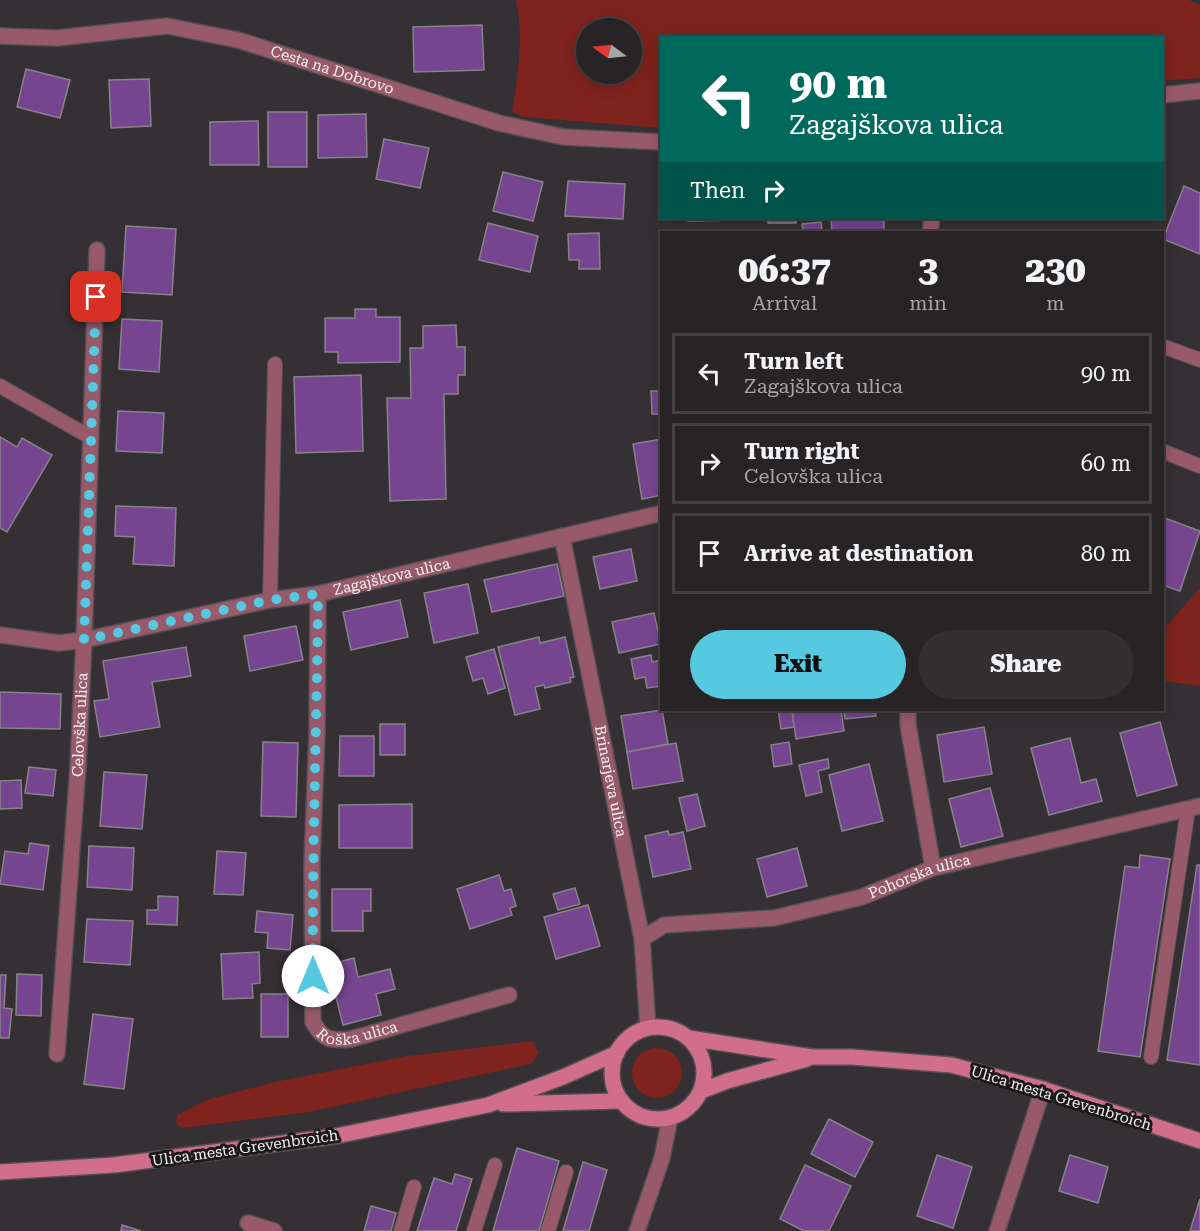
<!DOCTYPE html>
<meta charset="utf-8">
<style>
:root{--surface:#282426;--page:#343032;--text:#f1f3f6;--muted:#a5a4a7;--line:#444143;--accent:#56c9e1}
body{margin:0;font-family:"Roboto Serif",serif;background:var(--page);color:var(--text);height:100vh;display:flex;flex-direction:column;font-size:22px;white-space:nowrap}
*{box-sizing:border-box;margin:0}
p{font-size:20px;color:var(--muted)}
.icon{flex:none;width:33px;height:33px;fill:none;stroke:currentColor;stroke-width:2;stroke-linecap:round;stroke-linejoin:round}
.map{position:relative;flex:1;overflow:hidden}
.drawer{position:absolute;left:660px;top:231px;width:504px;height:480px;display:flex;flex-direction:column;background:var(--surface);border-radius:0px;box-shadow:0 3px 15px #0003,0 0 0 2px var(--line)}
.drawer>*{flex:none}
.banner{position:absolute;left:660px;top:36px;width:504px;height:183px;border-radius:0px;box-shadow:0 3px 15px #0003,0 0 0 2px var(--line);background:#00695c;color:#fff;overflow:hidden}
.needle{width:39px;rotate:285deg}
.buttons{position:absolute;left:576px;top:18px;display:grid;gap:12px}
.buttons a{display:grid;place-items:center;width:66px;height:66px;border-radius:50%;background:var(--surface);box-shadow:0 3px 15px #0003,0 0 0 2px var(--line);font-size:30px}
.pin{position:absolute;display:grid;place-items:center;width:51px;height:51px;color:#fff;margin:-26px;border-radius:12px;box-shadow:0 3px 9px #0006}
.me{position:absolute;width:66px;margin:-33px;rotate:0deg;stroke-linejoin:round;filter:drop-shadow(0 0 4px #0008)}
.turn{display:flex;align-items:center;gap:21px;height:126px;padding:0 30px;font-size:27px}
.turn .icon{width:78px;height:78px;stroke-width:2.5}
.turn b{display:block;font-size:42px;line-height:51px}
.then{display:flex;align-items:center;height:57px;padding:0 30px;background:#0003;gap:12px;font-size:22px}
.eta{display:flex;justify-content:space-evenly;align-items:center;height:102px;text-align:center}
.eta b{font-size:36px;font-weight:800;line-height:42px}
.cta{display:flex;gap:12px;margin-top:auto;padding:12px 30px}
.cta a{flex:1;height:69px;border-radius:36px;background:var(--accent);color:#111;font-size:24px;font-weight:800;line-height:69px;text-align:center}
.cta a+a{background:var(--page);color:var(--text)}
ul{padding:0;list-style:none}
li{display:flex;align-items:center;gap:18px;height:81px;margin:0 12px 9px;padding:0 18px;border:3px solid var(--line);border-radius:0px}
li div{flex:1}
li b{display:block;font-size:22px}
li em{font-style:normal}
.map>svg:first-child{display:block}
.green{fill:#7e231e;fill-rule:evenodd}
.building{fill:#764590;stroke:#868388;stroke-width:1.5}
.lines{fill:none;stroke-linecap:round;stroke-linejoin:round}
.lane-casing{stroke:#544f52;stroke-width:16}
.street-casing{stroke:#544f52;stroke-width:18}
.secondary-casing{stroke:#544f52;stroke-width:18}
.lane{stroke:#985a6b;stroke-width:14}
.street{stroke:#985a6b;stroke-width:15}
.secondary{stroke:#d16e8b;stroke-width:15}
.route{stroke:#56c9e1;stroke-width:10;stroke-dasharray:0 18}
.labels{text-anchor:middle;stroke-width:6;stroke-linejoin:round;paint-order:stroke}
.street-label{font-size:15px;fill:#f5f2f4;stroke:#1b191a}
</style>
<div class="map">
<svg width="1200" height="1231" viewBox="0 0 1200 1231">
<rect width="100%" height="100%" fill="#353033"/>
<g class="green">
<path d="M516,0H1189L1200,5V78L1163,81L1162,38H662L661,128L525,117L512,112C518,75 524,37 516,0ZM586,28H632V74H586Z"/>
<polygon points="1200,588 1200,686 1163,681 1163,627 1170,622"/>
<polygon points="532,1041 539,1053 531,1064 309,1112 182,1128 176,1123 177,1115 209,1099 284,1080 408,1056"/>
<circle cx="657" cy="1073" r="25"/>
</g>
<g class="building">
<polygon points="482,25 484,70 414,72 413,27"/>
<polygon points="26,69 70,80 60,118 17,107"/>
<polygon points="149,79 151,126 111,128 109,80"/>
<rect x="268" y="112" width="39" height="55"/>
<polygon points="366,114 367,157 318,158 318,115"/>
<polygon points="258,121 259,165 210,165 210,122"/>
<polygon points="384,139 429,148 420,188 376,179"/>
<polygon points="503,172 543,182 533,221 493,211"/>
<polygon points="568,181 625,184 623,219 565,216"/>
<polygon points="1184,186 1200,193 1200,254 1163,239"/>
<polygon points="688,218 732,218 732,220 688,221"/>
<rect x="768" y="218" width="28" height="5"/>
<polygon points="831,218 884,218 884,232 832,232"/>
<polygon points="821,222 822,232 803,232 802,224"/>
<polygon points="488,223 538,236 530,272 479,260"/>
<polygon points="126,226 176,229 172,295 122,292"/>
<polygon points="599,233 600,269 579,269 579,260 569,260 568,234"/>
<polygon points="355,309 376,309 376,317 400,317 400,362 338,363 338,352 325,352 325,318 355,318"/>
<polygon points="122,319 162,321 159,372 119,369"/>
<polygon points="456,325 457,347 465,347 465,375 458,375 458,394 444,394 446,499 390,501 387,398 411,398 410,348 423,348 423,326"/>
<polygon points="361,375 363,451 296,453 294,377"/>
<polygon points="651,391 662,391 662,414 652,414"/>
<polygon points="118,411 164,413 162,453 116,451"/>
<polygon points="0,437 17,447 22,438 52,455 7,532 0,528"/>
<polygon points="662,439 662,495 642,499 633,444"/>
<polygon points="116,506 176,508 174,566 133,564 135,537 115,536"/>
<polygon points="1162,517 1200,531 1180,591 1162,585"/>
<polygon points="631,549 637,581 600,589 593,557"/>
<polygon points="557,564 564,596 492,612 484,580"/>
<polygon points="468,584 478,633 434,643 424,593"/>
<polygon points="400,600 408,637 351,650 343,612"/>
<polygon points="654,613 661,644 619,653 612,622"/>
<polygon points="296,626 303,660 250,671 244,636"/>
<polygon points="539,637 540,643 565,637 574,677 570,678 571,682 545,688 544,685 535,687 540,709 515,715 498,647"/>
<polygon points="186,647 191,676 152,682 160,727 100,737 94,701 109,699 103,661"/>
<polygon points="494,649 505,688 488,694 483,678 473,681 466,657"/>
<polygon points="651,655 652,662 662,660 662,686 647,688 645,677 635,679 631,659"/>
<polygon points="0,692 61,694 60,729 0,728"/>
<polygon points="662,710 668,744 627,752 621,716"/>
<polygon points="778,710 792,710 794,727 781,729"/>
<polygon points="792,710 841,710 844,731 796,739"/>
<polygon points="844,710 875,710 876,716 845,719"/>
<polygon points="1160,722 1177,785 1137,796 1120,733"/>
<rect x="380" y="724" width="25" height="31"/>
<polygon points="984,727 992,774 944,782 937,735"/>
<polygon points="340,736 374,736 374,776 339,776"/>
<polygon points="1070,738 1081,783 1096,779 1102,801 1049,815 1031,748"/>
<polygon points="263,742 298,743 296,817 261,816"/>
<polygon points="789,742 792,764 774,767 771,745"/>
<polygon points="676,743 683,781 633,789 627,752"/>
<polygon points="828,759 829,768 818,771 822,792 806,796 799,765"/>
<polygon points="869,764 883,821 842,831 829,775"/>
<polygon points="29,767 56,770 53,796 25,793"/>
<polygon points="104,772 147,775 142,829 100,826"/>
<polygon points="21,780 22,808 0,809 0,781"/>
<polygon points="990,788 1003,836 961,847 949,799"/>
<polygon points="697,794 705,826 687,831 679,798"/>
<polygon points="412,804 412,848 339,848 339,805"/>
<polygon points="668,831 669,835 683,832 691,869 653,877 645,836"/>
<polygon points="30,843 49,846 43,890 0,884 5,851 28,854"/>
<polygon points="89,846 134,848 132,890 87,887"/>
<polygon points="797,848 807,886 767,897 757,859"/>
<polygon points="217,851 246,853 243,895 214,894"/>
<polygon points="1140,855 1170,859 1140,1057 1098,1051 1125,866 1139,868"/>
<polygon points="1197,865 1200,865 1200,1065 1167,1060"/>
<polygon points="499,875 504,891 511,889 516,906 510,908 512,915 470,929 457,889"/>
<polygon points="575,888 580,904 558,910 553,894"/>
<polygon points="332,889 371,889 371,911 363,911 363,931 332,931"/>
<polygon points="158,896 178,897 177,925 147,924 147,910 158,910"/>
<polygon points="588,905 600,946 556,959 544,917"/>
<polygon points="257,911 293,915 290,950 267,948 268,933 255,932"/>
<polygon points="87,919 133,921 130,965 84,962"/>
<polygon points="259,952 260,983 252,984 253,998 223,999 221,954"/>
<polygon points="354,958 358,977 390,969 395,989 376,994 381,1015 343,1025 328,965"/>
<polygon points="17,974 42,975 41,1016 16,1015"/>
<polygon points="0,975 6,975 4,1008 12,1009 9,1038 0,1038"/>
<rect x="261" y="994" width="27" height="43"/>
<polygon points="93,1014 133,1019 124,1089 84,1084"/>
<polygon points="829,1119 873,1142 855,1177 811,1154"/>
<polygon points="517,1148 559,1161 539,1231 493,1231"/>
<polygon points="937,1155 972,1167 953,1228 917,1216"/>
<polygon points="1070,1155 1108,1167 1098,1203 1059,1191"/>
<polygon points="583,1162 607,1170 589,1231 563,1231"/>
<polygon points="805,1165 851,1186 829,1231 804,1231 780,1219"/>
<polygon points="455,1174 472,1179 456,1231 417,1231 434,1178 452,1184"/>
<polygon points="1200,1199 1200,1231 1190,1231"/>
<polygon points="371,1206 396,1213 391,1231 364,1231"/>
<polygon points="122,1225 141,1231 121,1231"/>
</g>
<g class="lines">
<defs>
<g id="lane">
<polyline points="1162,346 1200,360"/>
<polyline points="0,386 90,437"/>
<polyline points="1162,451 1200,466"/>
<polyline points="270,600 275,364"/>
<polyline points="1151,1057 1188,809"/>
<polyline points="401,1231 414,1187"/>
<polyline points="474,1231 495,1165"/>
<polyline points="548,1231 566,1172"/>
</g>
<g id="street">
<path id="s1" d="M0,36L57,38L167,26L238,40L499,123L563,137L662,142"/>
<polyline points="1162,95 1200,91"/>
<polyline points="930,232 932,218"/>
<path id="s2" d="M562,536L642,939L648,1028"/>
<path id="s3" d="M318,594L317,733L312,863L313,1022C323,1040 330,1041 351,1039L509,995"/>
<path id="s4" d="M0,635L59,643L84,640L270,600L318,594L662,513"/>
<polyline points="908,710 908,725 933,868"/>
<path id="s5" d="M642,939L664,925L774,918L862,897L933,868L1200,806"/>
<path id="s6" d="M57,1054L78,766L84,640L97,250"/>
<polyline points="248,1223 274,1231"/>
<polyline points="637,1231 662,1158 670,1118"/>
<polyline points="997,1231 1043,1089"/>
</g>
<g id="secondary">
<circle cx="658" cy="1073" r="46"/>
<polyline points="689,1038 812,1057 852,1057 951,1065 1043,1089 1200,1141"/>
<polyline points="701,1091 727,1081 807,1059"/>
<polyline points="503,1104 621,1101"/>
<polyline points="0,1172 114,1165 336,1136 488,1105 563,1077 617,1053"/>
</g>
</defs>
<use href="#lane" class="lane-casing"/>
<use href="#street" class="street-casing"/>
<use href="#secondary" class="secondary-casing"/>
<use href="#lane" class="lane"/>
<use href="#street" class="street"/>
<use href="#secondary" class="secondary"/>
</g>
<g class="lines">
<path class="route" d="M96,297L84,640L270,600L318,594C317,722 312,849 313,976"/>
</g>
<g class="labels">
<g class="street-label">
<text dy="5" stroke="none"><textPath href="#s1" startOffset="339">Cesta na Dobrovo</textPath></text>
<text dy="5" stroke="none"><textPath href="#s4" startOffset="399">Zagajškova ulica</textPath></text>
<text dy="5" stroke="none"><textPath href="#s6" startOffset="330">Celovška ulica</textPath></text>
<text dy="5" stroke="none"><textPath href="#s2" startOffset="250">Brinarjeva ulica</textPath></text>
<text dy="5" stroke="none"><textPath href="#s5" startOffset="288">Pohorska ulica</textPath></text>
<text dy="5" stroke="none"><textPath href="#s3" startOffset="480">Roška ulica</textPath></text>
<text transform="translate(1061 1098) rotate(17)" y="5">Ulica mesta Grevenbroich</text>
<text transform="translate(245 1148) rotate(-8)" y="5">Ulica mesta Grevenbroich</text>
</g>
</g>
</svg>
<div class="buttons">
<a><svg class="needle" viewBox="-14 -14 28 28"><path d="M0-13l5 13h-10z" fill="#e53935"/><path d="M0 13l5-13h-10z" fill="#a5a4a7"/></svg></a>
</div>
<div class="pin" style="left:96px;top:297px;background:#d93025"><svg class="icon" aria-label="arrive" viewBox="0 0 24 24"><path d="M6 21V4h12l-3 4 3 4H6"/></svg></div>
<svg class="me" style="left:313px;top:976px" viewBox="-20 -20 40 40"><circle r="19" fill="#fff"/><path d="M0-13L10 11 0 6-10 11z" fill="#56c9e1"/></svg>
<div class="banner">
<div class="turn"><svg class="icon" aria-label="left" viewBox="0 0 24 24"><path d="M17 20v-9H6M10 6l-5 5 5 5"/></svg><div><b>90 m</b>Zagajškova ulica</div></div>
<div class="then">Then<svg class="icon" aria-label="right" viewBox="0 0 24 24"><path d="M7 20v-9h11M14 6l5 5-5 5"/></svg></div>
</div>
<section class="drawer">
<div class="eta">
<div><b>06:37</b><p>Arrival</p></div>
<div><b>3</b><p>min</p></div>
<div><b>230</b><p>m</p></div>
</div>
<ul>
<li><svg class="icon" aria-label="left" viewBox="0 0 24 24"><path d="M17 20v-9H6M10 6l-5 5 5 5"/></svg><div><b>Turn left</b><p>Zagajškova ulica</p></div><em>90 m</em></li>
<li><svg class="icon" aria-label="right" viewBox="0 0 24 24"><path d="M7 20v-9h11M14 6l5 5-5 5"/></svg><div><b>Turn right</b><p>Celovška ulica</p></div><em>60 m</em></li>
<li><svg class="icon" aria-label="arrive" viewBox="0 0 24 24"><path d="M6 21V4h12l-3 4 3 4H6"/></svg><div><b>Arrive at destination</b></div><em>80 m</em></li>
</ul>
<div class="cta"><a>Exit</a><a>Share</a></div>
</section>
</div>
